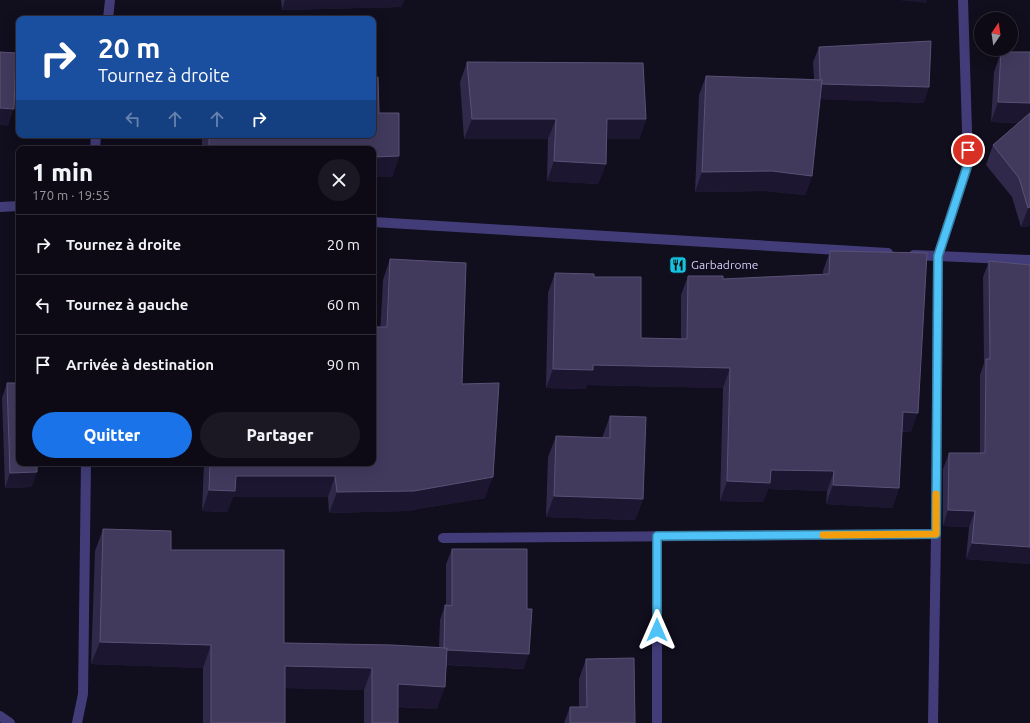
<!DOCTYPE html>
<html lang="fr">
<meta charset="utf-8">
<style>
:root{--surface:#0d0a16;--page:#1b1823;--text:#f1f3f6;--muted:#9a9aa1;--line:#2d2b35;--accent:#1a73e8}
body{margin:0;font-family:Ubuntu,sans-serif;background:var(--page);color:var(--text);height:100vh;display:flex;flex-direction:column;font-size:15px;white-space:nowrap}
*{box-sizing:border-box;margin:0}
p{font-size:13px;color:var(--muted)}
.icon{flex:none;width:22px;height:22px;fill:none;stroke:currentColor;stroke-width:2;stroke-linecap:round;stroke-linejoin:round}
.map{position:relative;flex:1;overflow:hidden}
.sheet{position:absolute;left:16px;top:146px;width:360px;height:320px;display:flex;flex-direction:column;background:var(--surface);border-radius:8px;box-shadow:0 4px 16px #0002,0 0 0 1px var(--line)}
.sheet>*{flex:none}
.banner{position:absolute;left:16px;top:16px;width:360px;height:122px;border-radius:8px;box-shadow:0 4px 16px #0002,0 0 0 1px var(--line);background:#1a4fa0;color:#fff;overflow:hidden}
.needle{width:26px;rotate:13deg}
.fabs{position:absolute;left:974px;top:12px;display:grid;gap:8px}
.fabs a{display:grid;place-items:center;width:44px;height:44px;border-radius:50%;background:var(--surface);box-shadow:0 4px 16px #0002,0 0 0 1px var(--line);font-size:20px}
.pin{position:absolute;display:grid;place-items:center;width:34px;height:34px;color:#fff;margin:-17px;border:2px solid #fff;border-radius:50%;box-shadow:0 1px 4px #0007}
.me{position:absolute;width:44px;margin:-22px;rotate:0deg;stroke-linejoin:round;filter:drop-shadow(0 0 3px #0008)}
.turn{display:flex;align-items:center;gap:14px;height:84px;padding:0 16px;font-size:18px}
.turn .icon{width:52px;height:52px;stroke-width:2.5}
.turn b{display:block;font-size:28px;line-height:34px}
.lanes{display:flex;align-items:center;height:38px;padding:0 16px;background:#0003;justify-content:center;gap:20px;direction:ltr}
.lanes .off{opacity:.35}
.round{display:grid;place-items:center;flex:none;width:42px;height:42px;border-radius:21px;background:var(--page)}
.overview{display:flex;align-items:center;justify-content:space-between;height:68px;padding:0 16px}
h1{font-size:24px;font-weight:800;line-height:30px}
.primary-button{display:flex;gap:8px;margin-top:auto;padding:8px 16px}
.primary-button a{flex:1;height:46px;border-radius:24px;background:var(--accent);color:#fff;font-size:16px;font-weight:800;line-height:46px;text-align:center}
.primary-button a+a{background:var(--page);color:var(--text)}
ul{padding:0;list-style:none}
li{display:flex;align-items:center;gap:12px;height:60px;padding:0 16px;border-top:1px solid var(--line)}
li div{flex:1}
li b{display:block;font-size:15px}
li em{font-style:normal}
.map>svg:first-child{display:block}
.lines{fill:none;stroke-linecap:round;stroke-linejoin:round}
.street{stroke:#423d78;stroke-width:10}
.wall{fill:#30294a}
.shaded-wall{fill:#1c1630}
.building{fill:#423a5d;stroke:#595276}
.route-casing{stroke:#337fa1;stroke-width:10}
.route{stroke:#4fc3f7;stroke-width:7}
.slow{stroke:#f59e0b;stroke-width:7}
.labels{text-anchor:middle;stroke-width:3.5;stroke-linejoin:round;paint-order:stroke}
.poi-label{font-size:12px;fill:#d6cffa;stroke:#110e1d;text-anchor:start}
</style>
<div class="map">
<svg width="1030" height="723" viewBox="0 0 1030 723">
<rect width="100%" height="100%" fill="#110e1d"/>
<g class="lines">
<g class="street">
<polyline points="108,19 110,0"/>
<polyline points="95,149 96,135"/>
<polyline points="0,207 19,206"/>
<polyline points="373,222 888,253"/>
<polyline points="914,255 1030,260"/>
<polyline points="657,536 657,723"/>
<polyline points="443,538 936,534"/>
<polyline points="0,716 10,723"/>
<polyline points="77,723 83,694 86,463"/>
<polyline points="933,723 936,534 938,256 968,164 963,0"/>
</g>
</g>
<g class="wall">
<polygon points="281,0 404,0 401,7 282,10"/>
<polygon points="819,47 924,103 820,99 812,176 805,195 765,191 695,192 699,95 706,76 814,79 813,62"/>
<polygon points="1001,52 1030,52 1030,226 1021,227 1012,197 986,165 993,145 1019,123 991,122 994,72"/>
<polygon points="467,62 646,119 639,139 606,139 606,164 598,184 547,181 548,139 464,139 460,82"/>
<polygon points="379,113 399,156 392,177 373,149 202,149 202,135 373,135"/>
<polygon points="830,251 911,432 902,432 899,488 892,508 826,504 827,491 768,489 763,502 720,501 723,388 587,385 586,389 546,388 548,293 555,273 594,277 641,338 681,339 681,295 688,276 723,279 823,274 823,271"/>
<polygon points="390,259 462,384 485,498 406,511 329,513 328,497 233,497 227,512 202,511 204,463 373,463 383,280"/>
<polygon points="989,261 1030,265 1030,564 966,559 969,527 943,526 943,469 949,453 980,453 980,375 984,363 983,277"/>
<polygon points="7,383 32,487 5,488 2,398"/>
<polygon points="610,416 643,499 635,520 546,517 548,457 556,436 602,438"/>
<polygon points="103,529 171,550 284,643 439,648 440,620 445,605 446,605 446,564 452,549 524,669 447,665 437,709 398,707 398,723 364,723 364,690 285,688 285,723 203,723 203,668 91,664 95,551"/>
<polygon points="586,659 635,723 564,723 570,707 579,707 579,679"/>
</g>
<g class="shaded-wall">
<polygon points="285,0 404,0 401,7 282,10"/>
<polygon points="897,0 927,0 926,3"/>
<polygon points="820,84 929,87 924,103 815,99"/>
<polygon points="998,102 1030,103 1030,123 991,122"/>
<polygon points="0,108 14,109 8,126 0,125"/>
<polygon points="472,119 556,119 548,139 464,139"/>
<polygon points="607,119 646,119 639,139 599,139"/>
<polygon points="399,156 392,177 373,177 373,157"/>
<polygon points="554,161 606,164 598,184 547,181"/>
<polygon points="772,171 812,176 805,195 765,191 695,192 702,172"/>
<polygon points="1030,207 1030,226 1021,227 1028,208"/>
<polygon points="593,365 730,368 723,388 587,385 586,389 546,388 553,369"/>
<polygon points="903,412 918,413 911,432 896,431"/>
<polygon points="771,470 834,471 827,491 768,489 763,502 720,501 727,481"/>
<polygon points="37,472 32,487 5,488 10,473"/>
<polygon points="236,476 335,476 328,497 233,497 227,512 202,511 209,490"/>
<polygon points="493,477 485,498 406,511 329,513 337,492"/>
<polygon points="833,485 899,488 892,508 826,504"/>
<polygon points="554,496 643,499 635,520 546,517"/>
<polygon points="948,510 975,511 969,527 943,526"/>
<polygon points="972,543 1030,547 1030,564 966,559"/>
<polygon points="100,642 211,645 203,668 91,664"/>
<polygon points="444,649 529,654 524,669 438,664"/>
<polygon points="285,666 372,668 364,690 276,688"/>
<polygon points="398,684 445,687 437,709 390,706"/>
</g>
<g class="building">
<polygon points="931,41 929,87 821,84 822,80 820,79 819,47"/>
<polygon points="0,52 16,53 14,109 0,108"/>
<polygon points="1001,52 1030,52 1030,103 998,102"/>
<polygon points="467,62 643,63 646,119 607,119 606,164 554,161 556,119 472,119"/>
<polygon points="706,76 822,80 812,176 772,171 702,172"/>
<polygon points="373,77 378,77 379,113 399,113 399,156 373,157 373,149 209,149 209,135 373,135"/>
<polygon points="1030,113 1030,207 1028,208 1019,178 993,145"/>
<polygon points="830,251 927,253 918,413 903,412 899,488 833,485 834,471 771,470 770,483 727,481 730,368 593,365 593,370 553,369 555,273 594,274 594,277 641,277 641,338 687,339 688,276 723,276 723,279 829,274"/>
<polygon points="390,259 466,263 462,384 499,383 493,477 414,491 337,492 335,476 236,476 235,491 209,490 210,463 373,463 373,327 387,327"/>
<polygon points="989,261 1030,265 1030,547 972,543 975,511 948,510 949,453 985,453 986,359 990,359"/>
<polygon points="7,383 19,383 19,463 37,463 37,472 10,473"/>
<polygon points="610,416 646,417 643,499 554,496 556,436 610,438"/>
<polygon points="103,529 171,531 171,550 284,550 284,643 392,645 447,648 445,687 398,684 398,723 372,723 372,668 285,666 285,723 211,723 211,645 100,642"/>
<polygon points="452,549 527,549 527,609 532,609 529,654 447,650 447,648 444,648 445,605 452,606"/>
<polygon points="634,658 635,723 570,723 570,707 587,707 586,659"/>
</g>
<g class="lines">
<defs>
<polyline id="route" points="657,630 657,536 936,534 938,256 968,164 968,150"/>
</defs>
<use href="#route" class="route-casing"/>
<use href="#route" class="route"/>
<polyline class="slow" points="823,535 936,534 936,494"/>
</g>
<defs>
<symbol id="restaurant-square" viewBox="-11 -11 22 22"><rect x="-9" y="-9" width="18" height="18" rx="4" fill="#15c2e0" stroke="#110e1d"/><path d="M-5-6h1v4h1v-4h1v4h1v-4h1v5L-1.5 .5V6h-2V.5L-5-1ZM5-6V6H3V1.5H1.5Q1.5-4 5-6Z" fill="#111"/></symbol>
</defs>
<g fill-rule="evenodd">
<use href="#restaurant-square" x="668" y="255" width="20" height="20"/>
</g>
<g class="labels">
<g class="poi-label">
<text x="691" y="269">Garbadrome</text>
</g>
</g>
</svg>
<div class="fabs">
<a><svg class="needle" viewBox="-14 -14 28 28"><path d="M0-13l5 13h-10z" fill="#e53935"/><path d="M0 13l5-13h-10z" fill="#9a9aa1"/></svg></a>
</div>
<div class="pin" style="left:968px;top:150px;background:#d93025"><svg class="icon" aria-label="arrive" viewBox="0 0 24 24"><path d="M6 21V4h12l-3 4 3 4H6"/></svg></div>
<svg class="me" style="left:657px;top:630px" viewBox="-20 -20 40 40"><path d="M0-17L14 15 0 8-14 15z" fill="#4fc3f7" stroke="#fff" stroke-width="4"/></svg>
<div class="banner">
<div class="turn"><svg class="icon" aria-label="right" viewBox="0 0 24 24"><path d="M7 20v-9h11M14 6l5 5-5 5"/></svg><div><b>20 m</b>Tournez à droite</div></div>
<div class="lanes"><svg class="icon off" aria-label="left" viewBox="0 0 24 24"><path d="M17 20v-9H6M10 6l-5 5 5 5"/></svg><svg class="icon off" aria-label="ahead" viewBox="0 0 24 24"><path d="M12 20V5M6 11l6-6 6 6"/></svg><svg class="icon off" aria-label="ahead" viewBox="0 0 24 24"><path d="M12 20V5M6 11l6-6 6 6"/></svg><svg class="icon" aria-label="right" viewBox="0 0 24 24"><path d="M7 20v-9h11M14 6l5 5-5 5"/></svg></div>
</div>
<section class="sheet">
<div class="overview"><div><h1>1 min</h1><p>170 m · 19:55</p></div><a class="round"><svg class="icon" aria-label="close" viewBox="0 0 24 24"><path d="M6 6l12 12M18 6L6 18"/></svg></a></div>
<ul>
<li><svg class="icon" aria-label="right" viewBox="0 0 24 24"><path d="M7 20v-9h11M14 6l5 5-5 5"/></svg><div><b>Tournez à droite</b></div><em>20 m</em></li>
<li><svg class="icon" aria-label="left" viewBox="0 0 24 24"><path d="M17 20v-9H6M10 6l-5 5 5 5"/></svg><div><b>Tournez à gauche</b></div><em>60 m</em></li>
<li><svg class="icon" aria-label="arrive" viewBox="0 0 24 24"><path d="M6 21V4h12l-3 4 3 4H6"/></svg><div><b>Arrivée à destination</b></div><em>90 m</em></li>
</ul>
<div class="primary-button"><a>Quitter</a><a>Partager</a></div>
</section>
</div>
